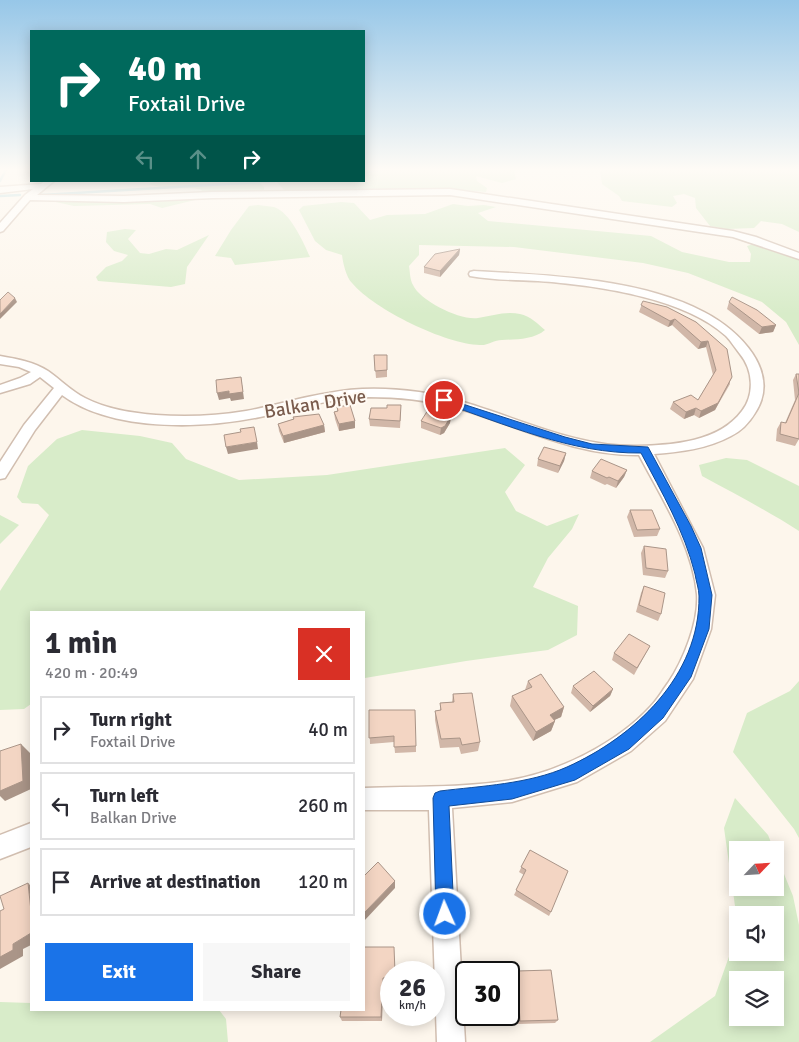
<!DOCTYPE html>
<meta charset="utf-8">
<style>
:root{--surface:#fff;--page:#f7f7f7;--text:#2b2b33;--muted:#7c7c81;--line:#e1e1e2;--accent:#1a73e8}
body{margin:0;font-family:Signika,sans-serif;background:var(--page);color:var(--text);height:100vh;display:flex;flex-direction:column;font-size:19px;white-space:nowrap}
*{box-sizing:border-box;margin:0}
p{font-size:16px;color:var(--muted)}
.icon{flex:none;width:28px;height:28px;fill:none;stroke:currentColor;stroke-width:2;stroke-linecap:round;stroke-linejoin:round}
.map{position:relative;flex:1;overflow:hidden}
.details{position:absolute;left:30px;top:611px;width:335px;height:400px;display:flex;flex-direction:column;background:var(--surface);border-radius:0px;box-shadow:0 2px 12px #0003}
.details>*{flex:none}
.guide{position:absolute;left:30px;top:30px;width:335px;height:152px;border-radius:0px;box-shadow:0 2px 12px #0003;background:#00695c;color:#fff;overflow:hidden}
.needle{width:32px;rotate:65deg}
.tools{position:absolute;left:729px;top:841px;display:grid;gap:10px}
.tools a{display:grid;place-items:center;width:55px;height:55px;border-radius:0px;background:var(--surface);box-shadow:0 2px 12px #0003;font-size:25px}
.speed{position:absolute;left:380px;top:961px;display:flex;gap:10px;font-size:25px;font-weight:700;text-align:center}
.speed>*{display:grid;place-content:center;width:65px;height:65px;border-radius:50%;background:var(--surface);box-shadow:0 2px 12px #0003;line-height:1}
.speed small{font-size:12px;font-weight:400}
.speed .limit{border:2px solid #111;border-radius:8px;background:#fff;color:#111}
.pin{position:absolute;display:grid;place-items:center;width:42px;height:42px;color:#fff;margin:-21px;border:2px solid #fff;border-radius:50%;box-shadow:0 1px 5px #0007}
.me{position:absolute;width:55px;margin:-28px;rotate:358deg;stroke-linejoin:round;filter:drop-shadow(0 0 4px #0008)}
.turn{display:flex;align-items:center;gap:18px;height:105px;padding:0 15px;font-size:22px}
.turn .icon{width:65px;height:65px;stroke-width:2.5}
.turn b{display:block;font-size:35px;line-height:42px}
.lanes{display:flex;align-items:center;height:48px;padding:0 15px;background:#0003;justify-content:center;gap:25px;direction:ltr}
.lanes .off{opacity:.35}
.round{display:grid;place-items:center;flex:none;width:52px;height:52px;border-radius:0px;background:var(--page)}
.overview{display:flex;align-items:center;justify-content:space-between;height:85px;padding:0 15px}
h1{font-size:30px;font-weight:700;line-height:38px}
.button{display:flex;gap:10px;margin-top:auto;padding:10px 15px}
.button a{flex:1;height:58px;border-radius:0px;background:var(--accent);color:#fff;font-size:20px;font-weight:700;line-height:58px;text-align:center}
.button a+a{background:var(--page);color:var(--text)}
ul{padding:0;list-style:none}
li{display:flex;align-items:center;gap:15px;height:68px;margin:0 10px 8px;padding:0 5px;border:2px solid var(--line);border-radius:0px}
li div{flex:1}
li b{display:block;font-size:19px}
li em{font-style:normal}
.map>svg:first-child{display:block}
.green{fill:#d8ecc9;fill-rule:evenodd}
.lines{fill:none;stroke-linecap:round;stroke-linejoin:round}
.stream{stroke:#a5d3da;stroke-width:2.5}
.minor-casing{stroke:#d1beb0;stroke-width:3}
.minor{fill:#fff;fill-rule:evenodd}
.wall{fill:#d1b7a8}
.shaded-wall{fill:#aa9588}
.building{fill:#f3d5c3;stroke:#aa9588}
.route{fill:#1a73e8;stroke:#114b97}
.labels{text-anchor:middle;stroke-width:4;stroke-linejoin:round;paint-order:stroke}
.street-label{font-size:19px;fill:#7a5c4d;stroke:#fffaf3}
</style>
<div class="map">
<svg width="799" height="1042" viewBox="0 0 799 1042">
<rect width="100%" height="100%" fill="#fdf6ec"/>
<g class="green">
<polygon points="364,168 520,168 514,171 516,179 502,183 476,176 477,181 487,188 486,192 448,189 286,192 276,181 364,181"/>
<polygon points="604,168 799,168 799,232 782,224 761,221 754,228 727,229 710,226 696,208 695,198 684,194 673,196 677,203 672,207 622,201 619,196 602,184 600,171"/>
<path d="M158,181H258L264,187V191L198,193L202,190C183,184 165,190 148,184Z"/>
<polygon points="207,197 221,199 195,200 162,208 150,204 74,206 51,201 123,201"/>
<path d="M341,202L354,203L370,220L387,215L425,214L453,204L468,206L484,205L496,207L478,213L488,221L651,236L682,252L729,262H750L751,254L747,246L757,243L799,258V345L786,322L762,302L688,273L643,263L514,247L419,245V255L409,266C410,272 410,280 413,285C420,301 461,321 478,318C492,316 505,311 520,314C530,316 538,324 545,330C533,340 517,339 502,340C494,340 487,346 480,345C445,344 375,310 352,283C346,277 343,263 342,255L326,250L315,241L299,210L303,206Z"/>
<path d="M258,205C263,206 269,206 274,207C290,212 304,243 310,257L235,265L231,258L215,256L231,230L249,206Z"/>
<polygon points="125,229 136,230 128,239 140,253 149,254 166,249 177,250 209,235 187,267 185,284 171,287 98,281 96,277 106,267 122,261 128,255 114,251 106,242 107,232"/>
<polygon points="82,430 140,436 172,443 186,459 239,480 327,475 505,448 525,465 505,492 516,511 547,526 579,514 572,529 548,558 533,587 578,606 577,635 548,650 466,661 365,678 364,673 364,612 31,612 31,704 24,709 0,710 0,591 49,515 38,504 22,503 17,497 28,466 57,439"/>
<path d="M726,458L747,460L799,486V531C768,511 735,494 702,476L699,465Z"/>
<polygon points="0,515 19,525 0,544"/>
<polygon points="799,681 799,838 794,829 733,752 747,713 790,691"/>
<path d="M735,798L768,835L774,850H738V888H775V852L793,896L799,925V1042H650L715,996L737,934L738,952H775V915H738L737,920L724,828ZM738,980H775V1018H738Z"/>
<polygon points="0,1002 31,1003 31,1010 219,1010 226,1019 228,1042 0,1042"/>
</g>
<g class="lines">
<g class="stream">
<polyline points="364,172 398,168"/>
<polyline points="0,181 7,168"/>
<polyline points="42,195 275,181"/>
<polyline points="0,196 20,195"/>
</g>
<defs>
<g id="minor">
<polygon points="44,181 54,181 37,195 124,196 212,192 450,189 733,231 756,237 799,253 799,259 733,237 450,195 212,198 124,202 30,200 3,231 0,232 0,223 25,195 33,189 0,193 0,187 41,184"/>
<path d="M474,271C546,275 639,278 704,312C739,330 782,372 755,413C749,423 741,431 731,436C707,449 680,452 654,454L703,548L715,595L711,629L693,679L665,721L631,751L577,782L512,802L452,808L465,1042H437L429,810H364V788C413,786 463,788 511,780C559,772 617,743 650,707C657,700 662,691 668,683C683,661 699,622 697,594C692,544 662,499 639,455C575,456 518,426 457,408C428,400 398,397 368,397C331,398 296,409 260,417C202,429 112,432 62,395L35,430L5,478L0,479V462L24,425L54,388L40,377L30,384L0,393V385L20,378L31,372L19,367L0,364V356C17,359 34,362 48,371C61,380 71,391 85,398C106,409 132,413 156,415C186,417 216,416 246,411C274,406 301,397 329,393C358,387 390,388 419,392C494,403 562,448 638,446C673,445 719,442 742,411C755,394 753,370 740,354C735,348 731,341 726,336C683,297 594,285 538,281C516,280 492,280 470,276L469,274L470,272Z"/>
<polygon points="31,823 31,847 0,859 0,835"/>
</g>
</defs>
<use href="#minor" class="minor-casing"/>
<use href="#minor" class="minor"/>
</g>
<g class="wall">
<polygon points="460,249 459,255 440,277 424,273 424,267"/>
<polygon points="643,301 727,349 730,384 715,410 699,418 694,415 684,419 670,409 673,402 698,400 713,375 706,347 698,349 672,325 668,327 639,312"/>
<polygon points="729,302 776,325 773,332 759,334 727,309"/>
<polygon points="374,355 387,355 387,377 376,378"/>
<polygon points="796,374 799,374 799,439 795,446 776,441 777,429 781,422 785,423 795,400 793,380"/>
<polygon points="337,407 355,428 339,431 335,419 334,412 337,411"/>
<polygon points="401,412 400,428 370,426 369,419"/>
<polygon points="451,416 450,423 444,433 440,435 421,428 421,421"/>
<polygon points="293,417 324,425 325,432 284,443 279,431 278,424 293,419"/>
<polygon points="566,453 564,461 558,473 537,466 538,459"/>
<polygon points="627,470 624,477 616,488 607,484 605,485 590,478 592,471"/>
<polygon points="630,510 660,529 657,536 634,537 627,517"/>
<polygon points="644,546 668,571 665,578 643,575 641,553"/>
<polygon points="644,586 661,614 658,621 636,612 641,593"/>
<polygon points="650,646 634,675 612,660 614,653"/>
<polygon points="528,681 564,707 561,717 554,720 555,721 551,731 533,741 510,706 512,696 525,690"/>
<polygon points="573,686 613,689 610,696 590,712 571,693"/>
<polygon points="453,694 480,742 478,751 461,754 459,747 440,748 435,720 435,711 440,710 440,703 452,702"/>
<polygon points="369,710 416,746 416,752 395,753 394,742 370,744"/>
<polygon points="530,850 551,912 549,916 514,895 524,875 519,872"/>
<polygon points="364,947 391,972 391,982 383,983 382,1021 342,1021 340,1017"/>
<polygon points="517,971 558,1020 555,1023 518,1024 515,975"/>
</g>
<g class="shaded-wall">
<polygon points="460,249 459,255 440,277 440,271"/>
<polygon points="15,298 17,302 0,319 0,314"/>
<polygon points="675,319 672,325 668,327 670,321"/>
<polygon points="776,325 773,332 759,334 762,327"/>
<polygon points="708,341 706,347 698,349 701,342"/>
<polygon points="241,377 244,399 231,401 230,398 219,400 217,393 229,391"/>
<polygon points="732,377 715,410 699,418 701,411"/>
<polygon points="696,408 694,415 684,419 686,412"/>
<polygon points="451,416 450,423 444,433 440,435 441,428"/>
<polygon points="355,421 355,428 339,431 339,424"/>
<polygon points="324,425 325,432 284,443 283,436"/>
<polygon points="257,442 258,449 228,454 226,447"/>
<polygon points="566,453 564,461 558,473 560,466"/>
<polygon points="627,470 624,477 616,488 618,481"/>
<polygon points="613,689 610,696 590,712 593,706"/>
<polygon points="564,707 561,717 546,724 550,715"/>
<polygon points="555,721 551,731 533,741 536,732"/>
<polygon points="21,744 30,753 31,789 5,801 0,796 0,783"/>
<polygon points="395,881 395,888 364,921 364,913"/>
<polygon points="28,883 31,886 31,911"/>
<polygon points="31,933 31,945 23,949 23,956 0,969 0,957 13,944"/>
<polygon points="383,978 383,983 382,1021 381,1017"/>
</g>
<g class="building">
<polygon points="460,249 440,271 424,267 435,254"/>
<polygon points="8,292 15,298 0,314 0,300"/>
<polygon points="732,297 757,310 776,325 762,327 729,302"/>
<polygon points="643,301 667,307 696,322 727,349 732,377 718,403 701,411 696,408 686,412 673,402 691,395 698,400 716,370 708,341 701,342 675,319 670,321 641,305"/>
<polygon points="374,355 387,355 387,370 375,371"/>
<polygon points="796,374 799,374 799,439 780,434 781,422 786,423 799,393"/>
<polygon points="241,377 243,392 229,394 229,391 217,393 216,380"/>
<polygon points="350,405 355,421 339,424 334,412 338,411 337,407"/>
<polygon points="387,405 401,405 400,421 369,419 371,408 387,408"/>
<polygon points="428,410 451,416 445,426 441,428 421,421"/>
<polygon points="319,414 324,425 283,436 278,424 294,419 293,417"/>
<polygon points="254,427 257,442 226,447 224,435 241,432 240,429"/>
<polygon points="544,447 566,453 560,466 538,459"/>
<polygon points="601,459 627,470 618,481 609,477 607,478 592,471"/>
<polygon points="630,510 652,510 660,529 637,530"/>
<polygon points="644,546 666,549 668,571 646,568"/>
<polygon points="644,586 665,593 661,614 639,605"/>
<polygon points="629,634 650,646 637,668 614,653"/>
<polygon points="594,671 613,689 593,706 573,686"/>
<polygon points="541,674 564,707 550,715 555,721 536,732 512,696 532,687 528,681"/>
<polygon points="472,693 480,742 462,745 460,738 441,739 435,711 441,710 440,703 454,702 453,694"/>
<polygon points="369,710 415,710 416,746 394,747 394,736 369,738"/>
<polygon points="21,744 23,781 0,791 0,751"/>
<polygon points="530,850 568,871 551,912 516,890 526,870 521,867"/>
<polygon points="378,862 395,881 364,913 364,875 364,876"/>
<polygon points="28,883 31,911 31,933 13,944 13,950 0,957 0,911 4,909 0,896"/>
<polygon points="364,947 394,947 395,972 391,972 391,977 383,978 381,1017 340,1017 341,1010 364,1010"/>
<polygon points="551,970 558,1020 520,1021 517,971"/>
</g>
<linearGradient id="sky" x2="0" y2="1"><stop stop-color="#97c7e8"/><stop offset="0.54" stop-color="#fefbf6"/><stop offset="1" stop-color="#fefbf6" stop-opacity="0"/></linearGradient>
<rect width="799" height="314" fill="url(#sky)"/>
<path class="route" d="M444,398L565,437L592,444L648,447L691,526L701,548L712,595L709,629L691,677L663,718L629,749L575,780L512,799L449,806L454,914L452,920L445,923L439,920L436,914L433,798L435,793L440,791C481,786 529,784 567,767C634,737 700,676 699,596C699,589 696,581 695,574C684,530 662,493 641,453C572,454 505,424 440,402V399Z"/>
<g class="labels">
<g class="street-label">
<text transform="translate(315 403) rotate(-9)" y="7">Balkan Drive</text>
</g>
</g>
</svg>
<div class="tools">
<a><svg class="needle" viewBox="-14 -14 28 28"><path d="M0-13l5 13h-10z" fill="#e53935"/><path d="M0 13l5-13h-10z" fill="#7c7c81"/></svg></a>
<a><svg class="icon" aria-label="sound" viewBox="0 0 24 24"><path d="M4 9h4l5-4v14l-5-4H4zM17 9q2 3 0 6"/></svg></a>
<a><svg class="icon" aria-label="layers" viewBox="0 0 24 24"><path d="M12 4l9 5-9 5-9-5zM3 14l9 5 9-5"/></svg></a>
</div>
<div class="speed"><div>26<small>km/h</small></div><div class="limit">30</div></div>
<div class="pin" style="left:444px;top:400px;background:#d93025"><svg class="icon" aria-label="arrive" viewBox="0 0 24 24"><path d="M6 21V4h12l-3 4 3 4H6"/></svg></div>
<svg class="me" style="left:445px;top:914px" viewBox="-20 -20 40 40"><circle r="17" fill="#1a73e8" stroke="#fff" stroke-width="3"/><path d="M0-11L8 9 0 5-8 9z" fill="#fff"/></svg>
<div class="guide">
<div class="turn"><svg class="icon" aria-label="right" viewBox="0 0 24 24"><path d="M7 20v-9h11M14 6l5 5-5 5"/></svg><div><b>40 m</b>Foxtail Drive</div></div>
<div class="lanes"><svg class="icon off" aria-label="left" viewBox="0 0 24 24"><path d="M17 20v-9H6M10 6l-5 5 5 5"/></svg><svg class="icon off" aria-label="ahead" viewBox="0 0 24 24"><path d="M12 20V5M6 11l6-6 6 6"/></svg><svg class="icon" aria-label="right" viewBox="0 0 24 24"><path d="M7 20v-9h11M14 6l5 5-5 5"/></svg></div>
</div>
<section class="details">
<div class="overview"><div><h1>1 min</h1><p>420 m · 20:49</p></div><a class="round" style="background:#d93025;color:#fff"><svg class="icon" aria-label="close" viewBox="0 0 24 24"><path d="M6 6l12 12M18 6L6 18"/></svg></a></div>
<ul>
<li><svg class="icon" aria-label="right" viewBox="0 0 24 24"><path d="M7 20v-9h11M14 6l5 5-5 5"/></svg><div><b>Turn right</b><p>Foxtail Drive</p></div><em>40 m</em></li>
<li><svg class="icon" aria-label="left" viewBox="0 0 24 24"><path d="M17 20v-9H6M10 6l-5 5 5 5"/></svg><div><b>Turn left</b><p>Balkan Drive</p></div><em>260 m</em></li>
<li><svg class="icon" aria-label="arrive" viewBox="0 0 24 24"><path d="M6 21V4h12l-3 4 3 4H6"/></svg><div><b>Arrive at destination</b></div><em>120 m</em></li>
</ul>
<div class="button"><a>Exit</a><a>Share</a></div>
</section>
</div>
